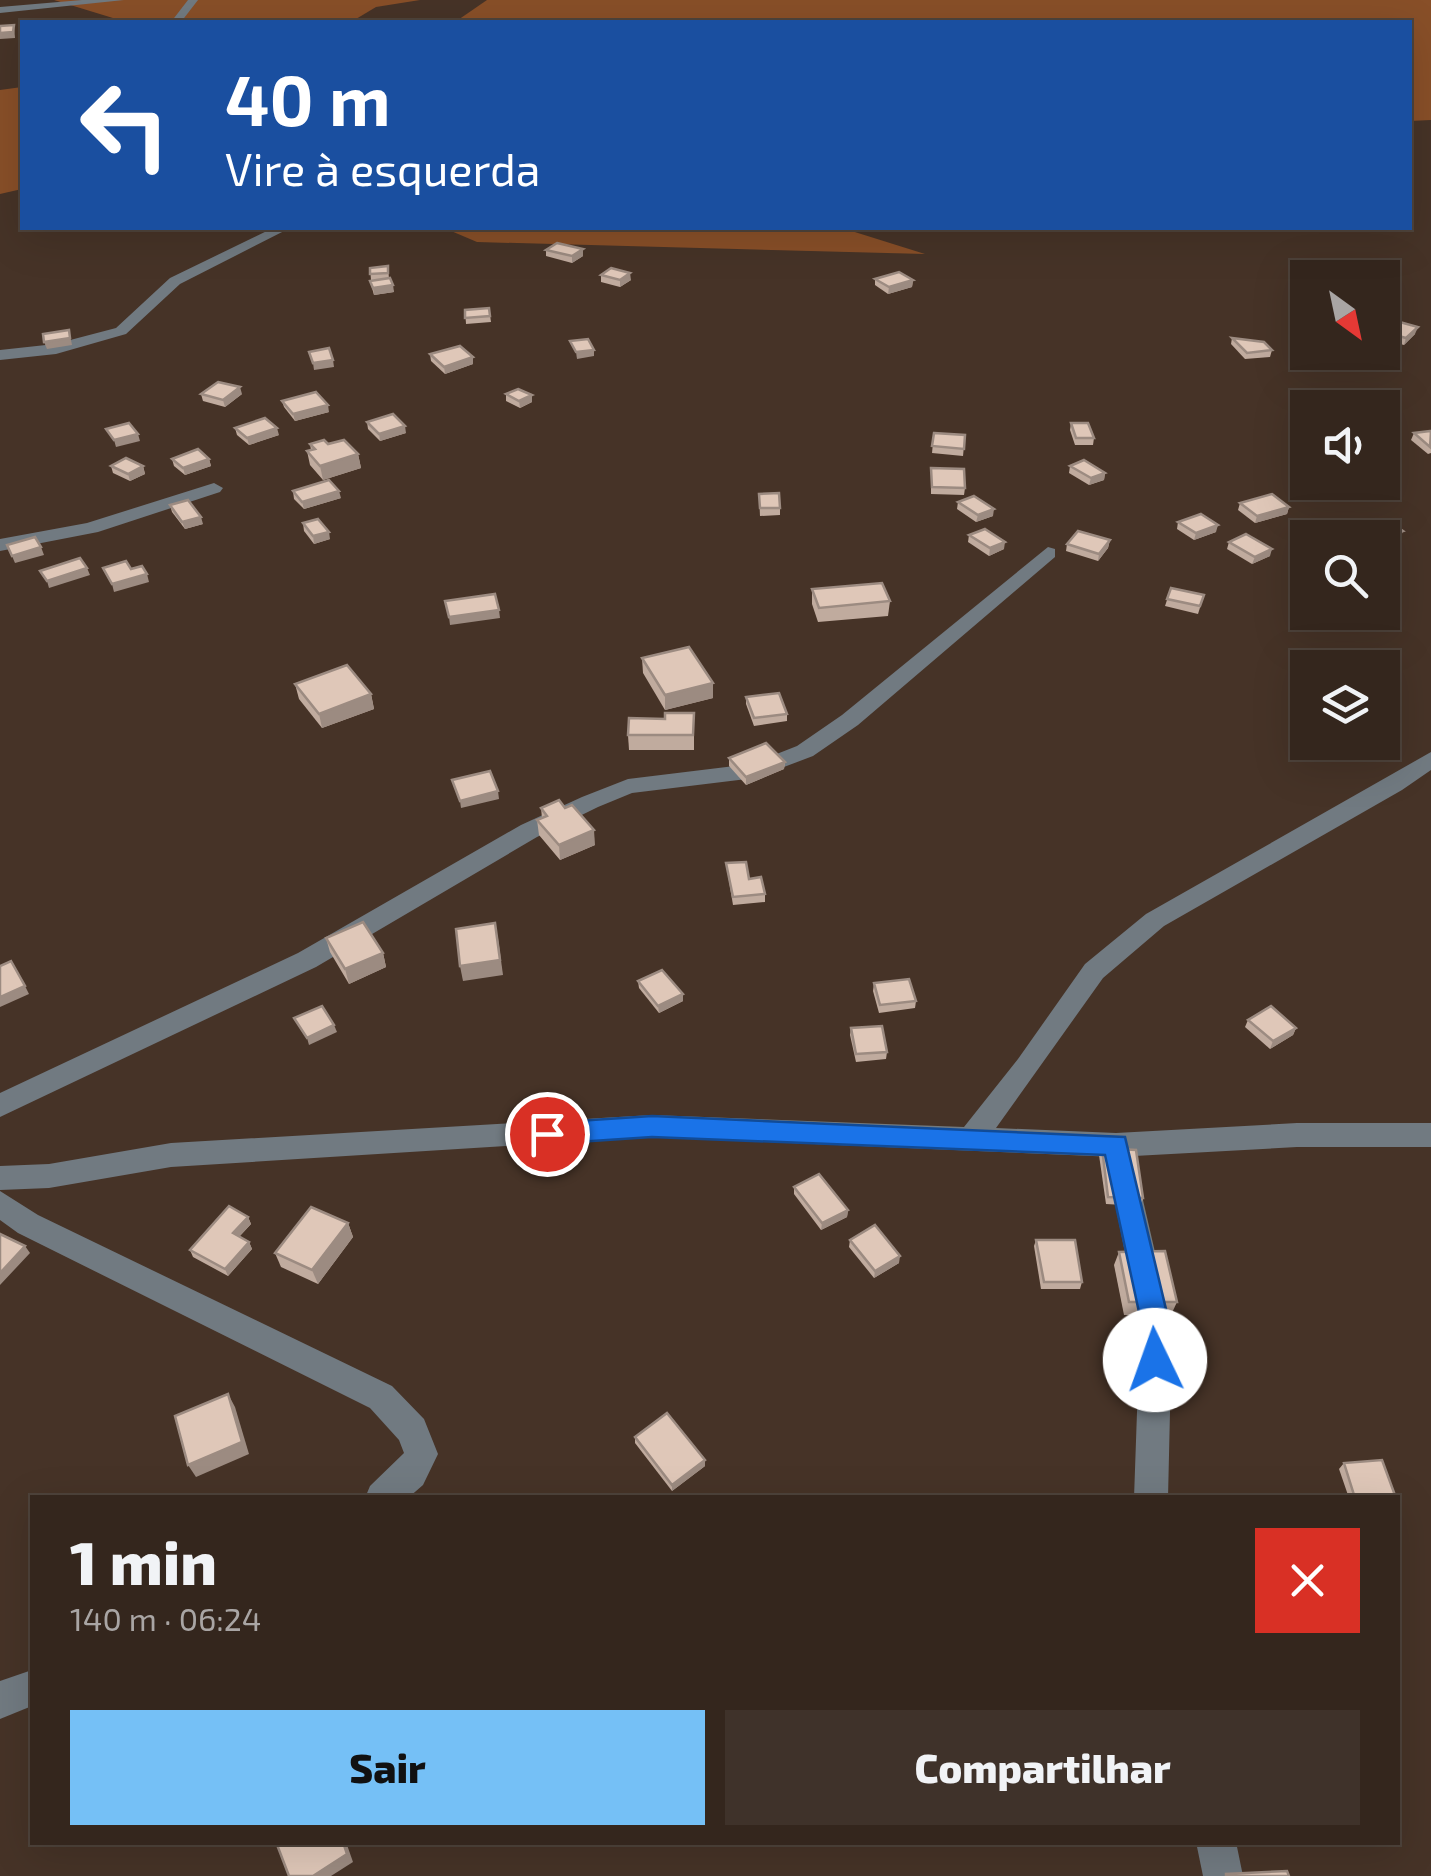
<!DOCTYPE html>
<html lang="pt">
<meta charset="utf-8">
<style>
:root{--surface:#34261d;--page:#3f322a;--text:#f1f3f6;--muted:#a9a5a4;--line:#4e433b;--accent:#75c0f6}
body{margin:0;font-family:"Exo 2",sans-serif;background:var(--page);color:var(--text);height:100vh;display:flex;flex-direction:column;font-size:38px;white-space:nowrap}
*{box-sizing:border-box;margin:0}
p{font-size:32px;color:var(--muted)}
.icon{flex:none;width:55px;height:55px;fill:none;stroke:currentColor;stroke-width:2;stroke-linecap:round;stroke-linejoin:round}
.map{position:relative;flex:1;overflow:hidden}
.panel{position:absolute;left:30px;top:1495px;width:1370px;height:350px;display:flex;flex-direction:column;background:var(--surface);border-radius:0px;box-shadow:0 10px 40px #0002,0 0 0 2px var(--line)}
.panel>*{flex:none}
.guide{position:absolute;left:20px;top:20px;width:1392px;height:210px;border-radius:0px;box-shadow:0 10px 40px #0002,0 0 0 2px var(--line);background:#1a4fa0;color:#fff;overflow:hidden}
.needle{width:65px;rotate:147deg}
.controls{position:absolute;left:1290px;top:260px;display:grid;gap:20px}
.controls a{display:grid;place-items:center;width:110px;height:110px;border-radius:0px;background:var(--surface);box-shadow:0 10px 40px #0002,0 0 0 2px var(--line);font-size:50px}
.pin{position:absolute;display:grid;place-items:center;width:85px;height:85px;color:#fff;margin:-42px;border:5px solid #fff;border-radius:50%;box-shadow:0 2px 10px #0007}
.me{position:absolute;width:110px;margin:-55px;rotate:357deg;stroke-linejoin:round;filter:drop-shadow(0 0 8px #0008)}
.turn{display:flex;align-items:center;gap:35px;height:210px;padding:0 40px;font-size:45px}
.turn .icon{width:130px;height:130px;stroke-width:2.5}
.turn b{display:block;font-size:70px;line-height:85px}
.round{display:grid;place-items:center;flex:none;width:105px;height:105px;border-radius:0px;background:var(--page)}
.head{display:flex;align-items:center;justify-content:space-between;height:170px;padding:0 40px}
h1{font-size:60px;font-weight:800;line-height:75px}
.primary-button{display:flex;gap:20px;margin-top:auto;padding:20px 40px}
.primary-button a{flex:1;height:115px;border-radius:0px;background:var(--accent);color:#111;font-size:40px;font-weight:800;line-height:115px;text-align:center}
.primary-button a+a{background:var(--page);color:var(--text)}
.map>svg:first-child{display:block}
.green{fill:#884f28}
.lines{fill:none;stroke-linecap:round;stroke-linejoin:round}
.minor{fill:#717a81;fill-rule:evenodd}
.wall{fill:#c0ab9e}
.shaded-wall{fill:#9c8b81}
.building{fill:#dfc7b8;stroke:#9c8b81;stroke-width:2.5}
.route{fill:#1a73e8;stroke:#114b97;stroke-width:2.5}
</style>
<div class="map">
<svg width="1431" height="1876" viewBox="0 0 1431 1876">
<rect width="100%" height="100%" fill="#463327"/>
<g class="green">
<polygon points="54,0 420,0 376,7 351,22 126,22"/>
<polygon points="487,0 1431,0 1431,120 1410,121 1410,22 455,22"/>
<polygon points="22,87 22,189 0,194 0,90"/>
<polygon points="444,228 842,228 925,254 477,242"/>
</g>
<g class="lines">
<g class="minor">
<polygon points="82,0 124,0 0,13 0,7"/>
<polygon points="188,0 198,0 181,22 171,22"/>
<polygon points="273,228 290,228 180,284 126,334 56,354 0,360 0,350 55,344 116,328 170,278"/>
<polygon points="214,483 223,488 220,492 98,532 0,551 0,539 87,523"/>
<polygon points="1048,547 1055,549 1055,557 858,725 813,756 755,778 632,793 598,807 537,837 316,967 0,1117 0,1093 298,953 521,825 582,797 628,779 751,764 797,746 842,715"/>
<polygon points="1431,752 1431,770 1402,790 1164,926 1103,978 996,1128 1116,1133 1297,1123 1431,1123 1431,1147 1297,1147 1116,1157 652,1137 171,1167 49,1188 0,1190 0,1166 49,1164 171,1143 652,1115 964,1127 1018,1059 1085,964 1146,914"/>
<polygon points="1123,1162 1133,1165 1137,1174 1172,1326 1168,1498 1134,1498 1140,1326 1109,1174 1113,1165"/>
<polygon points="0,1191 38,1215 392,1386 424,1419 438,1454 423,1485 408,1498 365,1498 370,1486 404,1453 399,1440 370,1408 18,1233 0,1220"/>
<polygon points="32,1670 32,1706 0,1719 0,1681"/>
<polygon points="1196,1842 1236,1842 1243,1876 1203,1876"/>
</g>
</g>
<g class="wall">
<polygon points="583,249 583,256 572,263 546,256 546,250"/>
<polygon points="388,266 389,279 394,292 374,295 370,281 371,280 370,268"/>
<polygon points="601,275 631,280 620,287 601,282"/>
<polygon points="875,279 913,280 912,287 888,294 875,285"/>
<polygon points="489,308 491,322 466,324 465,310"/>
<polygon points="1384,332 1415,334 1404,345 1382,339"/>
<polygon points="1232,338 1272,350 1270,357 1245,359 1231,344"/>
<polygon points="430,354 473,357 473,364 445,374 431,361"/>
<polygon points="201,394 242,394 225,407 203,401"/>
<polygon points="506,394 532,402 520,408 506,401"/>
<polygon points="282,401 329,412 295,421 284,407"/>
<polygon points="1382,417 1393,427 1390,434 1382,433"/>
<polygon points="367,422 406,433 380,441 368,429"/>
<polygon points="1071,423 1094,438 1093,445 1075,445 1070,430"/>
<polygon points="235,428 279,435 249,445 237,435"/>
<polygon points="1431,431 1431,453 1428,454 1411,440 1414,433"/>
<polygon points="934,433 965,435 963,456 932,453"/>
<polygon points="310,444 328,444 358,454 361,468 323,480 310,465 307,451 311,450"/>
<polygon points="172,459 209,459 211,466 185,475 174,466"/>
<polygon points="111,466 143,466 145,474 130,481 113,473"/>
<polygon points="1070,466 1105,473 1104,480 1089,485 1069,473"/>
<polygon points="931,468 965,488 964,495 931,494"/>
<polygon points="1315,482 1351,482 1348,489 1334,489 1330,483"/>
<polygon points="293,491 341,498 304,509 294,499"/>
<polygon points="759,494 780,508 780,515 760,516"/>
<polygon points="958,502 993,516 976,522 957,509"/>
<polygon points="1240,503 1289,507 1287,514 1255,523 1238,510"/>
<polygon points="170,505 203,524 185,529 172,512"/>
<polygon points="1178,522 1216,532 1194,540 1177,529"/>
<polygon points="303,523 330,539 314,544 304,531"/>
<polygon points="1364,526 1400,539 1366,538 1361,534"/>
<polygon points="969,535 1004,549 989,556 968,542"/>
<polygon points="1110,540 1108,548 1098,561 1066,551 1067,544"/>
<polygon points="1229,542 1270,556 1252,564 1227,549"/>
<polygon points="1171,588 1204,595 1198,614 1165,606"/>
<polygon points="812,589 890,601 888,616 818,622 812,604"/>
<polygon points="642,658 713,683 713,698 665,710 643,673"/>
<polygon points="295,684 371,694 374,709 322,728 299,699"/>
<polygon points="746,697 787,714 787,721 754,726 746,704"/>
<polygon points="1308,703 1308,730 1294,712 1296,704"/>
<polygon points="694,713 694,750 629,750 628,735 665,719"/>
<polygon points="729,758 785,762 784,769 746,785 729,766"/>
<polygon points="541,808 595,845 560,860 539,835 537,820 542,818"/>
<polygon points="726,863 749,879 765,894 765,902 733,905"/>
<polygon points="326,938 383,953 386,967 349,984 330,952"/>
<polygon points="638,981 683,1001 659,1013 639,988"/>
<polygon points="874,983 916,1001 915,1008 879,1013 873,991"/>
<polygon points="1248,1020 1296,1028 1293,1035 1270,1049 1245,1027"/>
<polygon points="851,1028 887,1052 886,1059 856,1062 850,1035"/>
<polygon points="1102,1148 1143,1198 1141,1206 1106,1204 1099,1155"/>
<polygon points="794,1187 848,1210 847,1217 821,1230 794,1194"/>
<polygon points="248,1217 251,1224 239,1237 249,1242 252,1249 228,1276 193,1257 190,1250"/>
<polygon points="348,1223 353,1237 318,1284 281,1267 275,1253"/>
<polygon points="850,1240 899,1263 874,1278 849,1247"/>
<polygon points="1036,1240 1082,1282 1080,1289 1041,1289 1034,1246"/>
<polygon points="1119,1252 1177,1302 1171,1315 1124,1315 1114,1265"/>
<polygon points="635,1437 705,1466 672,1491 635,1443"/>
<polygon points="1344,1463 1396,1498 1349,1498 1339,1469"/>
</g>
<g class="shaded-wall">
<polygon points="14,25 15,38 0,39 0,33"/>
<polygon points="583,249 583,256 572,263 572,256"/>
<polygon points="630,273 631,280 620,287 620,280"/>
<polygon points="913,280 912,287 888,294 889,287"/>
<polygon points="393,285 394,292 374,295 373,288"/>
<polygon points="1418,327 1415,334 1404,345 1406,338"/>
<polygon points="69,330 72,345 47,349 44,342"/>
<polygon points="594,350 594,356 577,359 576,352"/>
<polygon points="473,357 473,364 445,374 444,367"/>
<polygon points="333,360 334,367 314,370 313,363"/>
<polygon points="240,387 242,394 225,407 223,400"/>
<polygon points="532,395 532,402 520,408 519,401"/>
<polygon points="328,405 329,412 295,421 293,414"/>
<polygon points="405,426 406,433 380,441 379,434"/>
<polygon points="277,428 279,435 249,445 247,438"/>
<polygon points="138,434 140,441 116,447 114,440"/>
<polygon points="358,454 361,468 323,480 320,466"/>
<polygon points="209,459 211,466 185,475 183,468"/>
<polygon points="143,466 145,474 130,481 128,474"/>
<polygon points="1105,473 1104,480 1089,485 1091,478"/>
<polygon points="339,491 341,498 304,509 302,502"/>
<polygon points="1289,507 1287,514 1255,523 1257,516"/>
<polygon points="994,509 993,516 976,522 978,515"/>
<polygon points="201,517 203,524 185,529 182,522"/>
<polygon points="1218,525 1216,532 1194,540 1196,533"/>
<polygon points="1403,531 1400,539 1382,544 1382,538"/>
<polygon points="329,532 330,539 314,544 313,536"/>
<polygon points="1110,540 1108,548 1098,561 1099,554"/>
<polygon points="1005,542 1004,549 989,556 990,548"/>
<polygon points="41,547 44,555 15,563 12,556"/>
<polygon points="1272,549 1270,556 1252,564 1255,557"/>
<polygon points="87,568 90,575 49,588 47,581"/>
<polygon points="147,574 149,582 114,592 112,584"/>
<polygon points="499,610 500,618 450,625 449,617"/>
<polygon points="713,683 713,698 665,710 665,695"/>
<polygon points="371,694 374,709 322,728 319,714"/>
<polygon points="785,762 784,769 746,785 746,777"/>
<polygon points="498,791 499,799 461,808 460,801"/>
<polygon points="594,830 595,845 560,860 559,845"/>
<polygon points="498,938 503,975 463,981 460,966"/>
<polygon points="383,953 386,967 349,984 345,969"/>
<polygon points="25,986 29,994 0,1007 0,997"/>
<polygon points="683,994 683,1001 659,1013 658,1006"/>
<polygon points="334,1025 337,1032 309,1045 307,1038"/>
<polygon points="1296,1028 1293,1035 1270,1049 1273,1041"/>
<polygon points="848,1210 847,1217 821,1230 822,1223"/>
<polygon points="248,1217 251,1224 236,1240 233,1233"/>
<polygon points="348,1223 353,1237 318,1284 312,1270"/>
<polygon points="249,1242 252,1249 228,1276 225,1269"/>
<polygon points="25,1246 30,1253 0,1285 0,1273"/>
<polygon points="900,1256 899,1263 874,1278 875,1271"/>
<polygon points="228,1394 235,1407 249,1454 196,1477 188,1465"/>
<polygon points="705,1460 705,1466 672,1491 672,1485"/>
<polygon points="343,1842 346,1842 353,1862 331,1876 313,1876"/>
</g>
<g class="building">
<polygon points="14,25 13,32 0,33 0,26"/>
<polygon points="557,243 583,249 572,256 546,250"/>
<polygon points="388,266 388,273 370,274 370,268"/>
<polygon points="611,268 630,273 620,280 601,275"/>
<polygon points="899,272 913,280 889,287 875,279"/>
<polygon points="390,278 393,285 373,288 370,281"/>
<polygon points="489,308 490,316 465,318 465,310"/>
<polygon points="1396,321 1418,327 1406,338 1384,332"/>
<polygon points="69,330 70,338 44,342 43,334"/>
<polygon points="1232,338 1264,342 1272,350 1247,353"/>
<polygon points="588,339 594,350 576,352 570,341"/>
<polygon points="460,346 473,357 444,367 430,354"/>
<polygon points="329,348 333,360 313,363 309,352"/>
<polygon points="218,382 240,387 223,400 201,394"/>
<polygon points="518,389 532,395 519,401 506,394"/>
<polygon points="316,392 328,405 293,414 282,401"/>
<polygon points="393,414 405,426 379,434 367,422"/>
<polygon points="1382,417 1392,418 1393,427 1382,426"/>
<polygon points="265,418 277,428 247,438 235,428"/>
<polygon points="129,423 138,434 114,440 106,429"/>
<polygon points="1071,423 1088,423 1094,438 1076,438"/>
<polygon points="1431,431 1430,447 1414,433 1430,431"/>
<polygon points="934,433 965,435 964,449 932,446"/>
<polygon points="324,440 328,444 344,440 358,454 320,466 307,451 315,449 310,444"/>
<polygon points="198,449 209,459 183,468 172,459"/>
<polygon points="126,458 143,466 128,474 111,466"/>
<polygon points="1084,460 1105,473 1091,478 1070,466"/>
<polygon points="931,468 964,469 965,488 932,487"/>
<polygon points="329,480 339,491 302,502 293,491"/>
<polygon points="779,493 780,508 760,508 759,494"/>
<polygon points="1272,494 1289,507 1257,516 1240,503"/>
<polygon points="974,496 994,509 978,515 958,502"/>
<polygon points="188,500 201,517 182,522 170,505"/>
<polygon points="1201,514 1218,525 1196,533 1178,522"/>
<polygon points="318,519 329,532 313,536 303,523"/>
<polygon points="1387,520 1403,531 1379,538 1364,526"/>
<polygon points="985,529 1005,542 990,548 969,535"/>
<polygon points="1078,531 1110,540 1099,554 1067,544"/>
<polygon points="1246,534 1272,549 1255,557 1229,542"/>
<polygon points="35,537 41,547 12,556 7,545"/>
<polygon points="80,558 87,568 47,581 40,571"/>
<polygon points="126,561 131,569 142,566 147,574 112,584 103,568"/>
<polygon points="882,583 890,601 819,608 812,589"/>
<polygon points="1171,588 1204,595 1200,606 1167,599"/>
<polygon points="495,594 499,610 449,617 445,601"/>
<polygon points="689,647 713,683 665,695 642,658"/>
<polygon points="347,665 371,694 319,714 295,684"/>
<polygon points="779,693 787,714 754,718 746,697"/>
<polygon points="1308,703 1308,719 1296,704"/>
<polygon points="665,713 694,713 693,735 628,735 629,718 665,719"/>
<polygon points="766,743 785,762 746,777 729,758"/>
<polygon points="490,771 498,791 460,801 452,780"/>
<polygon points="559,800 565,808 572,805 594,830 559,845 537,820 547,816 541,808"/>
<polygon points="746,862 749,879 761,877 765,894 733,897 726,863"/>
<polygon points="363,922 383,953 345,969 326,938"/>
<polygon points="495,923 500,960 460,966 456,929"/>
<polygon points="11,961 25,986 0,997 0,966"/>
<polygon points="662,970 683,994 658,1006 638,981"/>
<polygon points="909,979 916,1001 880,1005 874,983"/>
<polygon points="322,1006 334,1025 307,1038 294,1018"/>
<polygon points="1271,1006 1296,1028 1273,1041 1248,1020"/>
<polygon points="882,1026 887,1052 856,1054 851,1028"/>
<polygon points="1102,1148 1136,1150 1143,1198 1108,1197"/>
<polygon points="819,1174 848,1210 822,1223 794,1187"/>
<polygon points="229,1206 248,1217 233,1233 249,1242 225,1269 190,1250"/>
<polygon points="311,1207 348,1223 312,1270 275,1253"/>
<polygon points="875,1225 900,1256 875,1271 850,1240"/>
<polygon points="0,1234 25,1246 0,1273"/>
<polygon points="1036,1240 1075,1240 1082,1282 1044,1282"/>
<polygon points="1165,1251 1177,1302 1129,1302 1119,1252"/>
<polygon points="228,1394 242,1442 188,1465 175,1416"/>
<polygon points="667,1413 705,1460 672,1485 635,1437"/>
<polygon points="1382,1460 1396,1498 1355,1498 1344,1463"/>
<polygon points="276,1842 343,1842 347,1854 313,1876 289,1876"/>
<polygon points="1287,1871 1289,1876 1226,1876 1226,1874"/>
</g>
<polygon class="route" points="652,1116 1125,1137 1170,1326 1170,1360 1165,1370 1155,1374 1145,1370 1141,1360 1142,1326 1105,1155 652,1137 547,1144 538,1141 534,1134 538,1126 547,1123"/>
</svg>
<div class="controls">
<a><svg class="needle" viewBox="-14 -14 28 28"><path d="M0-13l5 13h-10z" fill="#e53935"/><path d="M0 13l5-13h-10z" fill="#a9a5a4"/></svg></a>
<a><svg class="icon" aria-label="sound" viewBox="0 0 24 24"><path d="M4 9h4l5-4v14l-5-4H4zM17 9q2 3 0 6"/></svg></a>
<a><svg class="icon" aria-label="search" viewBox="0 0 24 24"><circle cx="10" cy="10" r="6"/><path d="M15 15l6 6"/></svg></a>
<a><svg class="icon" aria-label="layers" viewBox="0 0 24 24"><path d="M12 4l9 5-9 5-9-5zM3 14l9 5 9-5"/></svg></a>
</div>
<div class="pin" style="left:547px;top:1134px;background:#d93025"><svg class="icon" aria-label="arrive" viewBox="0 0 24 24"><path d="M6 21V4h12l-3 4 3 4H6"/></svg></div>
<svg class="me" style="left:1155px;top:1360px" viewBox="-20 -20 40 40"><circle r="19" fill="#fff"/><path d="M0-13L10 11 0 6-10 11z" fill="#1a73e8"/></svg>
<div class="guide">
<div class="turn"><svg class="icon" aria-label="left" viewBox="0 0 24 24"><path d="M17 20v-9H6M10 6l-5 5 5 5"/></svg><div><b>40 m</b>Vire à esquerda</div></div>
</div>
<section class="panel">
<div class="head"><div><h1>1 min</h1><p>140 m · 06:24</p></div><a class="round" style="background:#d93025;color:#fff"><svg class="icon" aria-label="close" viewBox="0 0 24 24"><path d="M6 6l12 12M18 6L6 18"/></svg></a></div>
<div class="primary-button"><a>Sair</a><a>Compartilhar</a></div>
</section>
</div>
